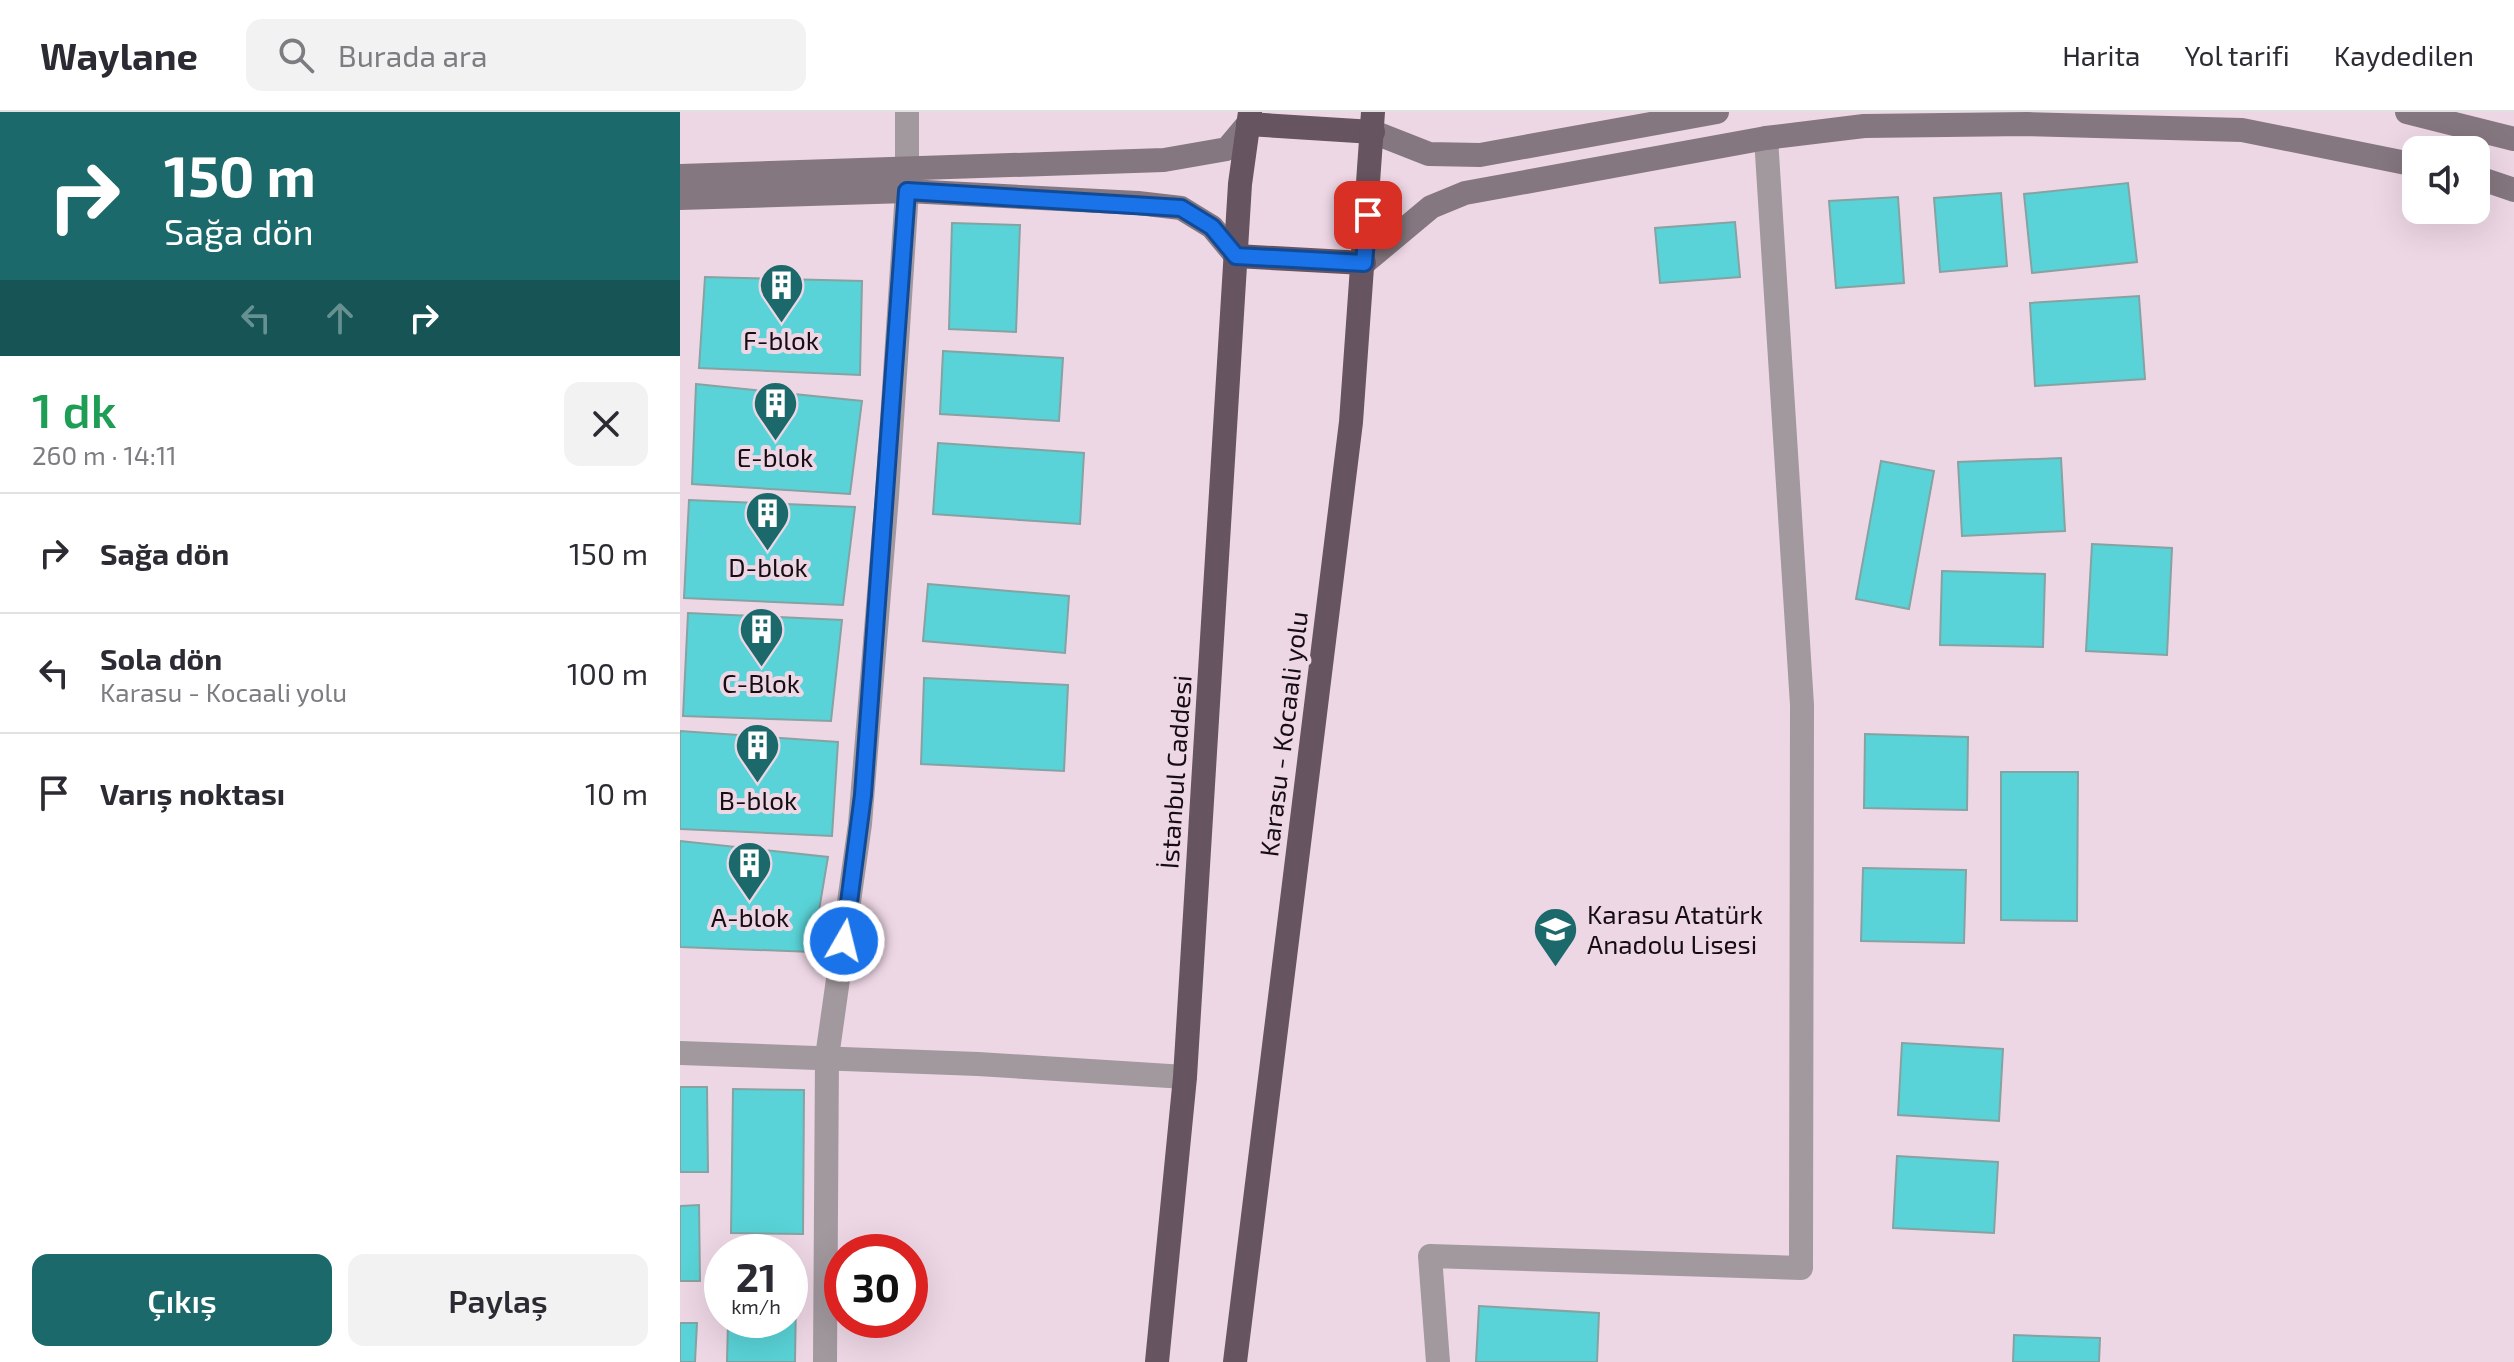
<!DOCTYPE html>
<html lang="tr">
<meta charset="utf-8">
<style>
:root{--surface:#fff;--page:#f2f2f3;--text:#2b2b33;--muted:#7c7c81;--line:#e1e1e2;--accent:#1c696b}
body{margin:0;font-family:"Exo 2",sans-serif;background:var(--page);color:var(--text);height:100vh;display:flex;flex-direction:column;font-size:30px;white-space:nowrap}
*{box-sizing:border-box;margin:0}
p{font-size:26px;color:var(--muted)}
.icon{flex:none;width:44px;height:44px;fill:none;stroke:currentColor;stroke-width:2;stroke-linecap:round;stroke-linejoin:round}
.map{position:relative;flex:1;overflow:hidden}
.panel{display:flex;flex-direction:column;background:var(--surface);width:680px}
.panel>*{flex:none}
.guide{background:#1c696b;color:#fff;overflow:hidden}
.buttons{position:absolute;left:1722px;top:24px;display:grid;gap:16px}
.buttons a{display:grid;place-items:center;width:88px;height:88px;border-radius:16px;background:var(--surface);box-shadow:0 8px 32px #0002;font-size:40px}
.speed{position:absolute;left:24px;top:1122px;display:flex;gap:16px;font-size:40px;font-weight:700;text-align:center}
.speed>*{display:grid;place-content:center;width:104px;height:104px;border-radius:50%;background:var(--surface);box-shadow:0 8px 32px #0002;line-height:1}
.speed small{font-size:20px;font-weight:400}
.speed .limit{border:12px solid #d22;background:#fff;color:#111}
.pin{position:absolute;display:grid;place-items:center;width:68px;height:68px;color:#fff;margin:-34px;border-radius:16px;box-shadow:0 4px 12px #0006}
.me{position:absolute;width:88px;margin:-44px;rotate:8deg;stroke-linejoin:round;filter:drop-shadow(0 0 6px #0008)}
.turn{display:flex;align-items:center;gap:28px;height:168px;padding:0 32px;font-size:36px}
.turn .icon{width:104px;height:104px;stroke-width:2.5}
.turn b{display:block;font-size:56px;line-height:68px}
.lanes{display:flex;align-items:center;height:76px;padding:0 32px;background:#0003;justify-content:center;gap:40px;direction:ltr}
.lanes .off{opacity:.35}
.round{display:grid;place-items:center;flex:none;width:84px;height:84px;border-radius:16px;background:var(--page)}
.summary{display:flex;align-items:center;justify-content:space-between;height:136px;padding:0 32px}
h1{font-size:48px;font-weight:600;line-height:60px;color:#1e9e55}
.button{display:flex;gap:16px;margin-top:auto;padding:16px 32px}
.button a{flex:1;height:92px;border-radius:16px;background:var(--accent);color:#fff;font-size:32px;font-weight:600;line-height:92px;text-align:center}
.button a+a{background:var(--page);color:var(--text)}
ul{padding:0;list-style:none}
li{display:flex;align-items:center;gap:24px;height:120px;padding:0 32px;border-top:2px solid var(--line)}
li div{flex:1}
li b{display:block;font-size:30px}
li em{font-style:normal}
header{display:flex;align-items:center;gap:48px;box-sizing:border-box;height:112px;padding:0 40px;background:var(--surface);border-bottom:2px solid var(--line)}
header strong{font-size:38px}
nav{display:flex;gap:44px;margin-inline-start:auto;font-size:28px}
.search{width:560px;height:72px;background:var(--page);display:flex;align-items:center;gap:20px;box-sizing:border-box;padding:0 28px;border-radius:16px;color:var(--muted);font-size:30px}
main{display:flex;flex:1;min-height:0}
.map>svg:first-child{display:block}
.building{fill:#59d3d7;stroke:#86a2a3;stroke-width:2}
.lines{fill:none;stroke-linecap:round;stroke-linejoin:round}
.minor{stroke:#a2999e;stroke-width:24}
.secondary{stroke:#85777f;stroke-width:24}
.trunk{stroke:#665460;stroke-width:24}
.route-casing{stroke:#114b97;stroke-width:20}
.route{stroke:#1a73e8;stroke-width:14}
.labels{text-anchor:middle;stroke-width:8;stroke-linejoin:round;paint-order:stroke}
.poi-label{font-size:26px;fill:#150d12;stroke:#eed7e5}
.street-label{font-size:26px;fill:#150d12;stroke:#eed7e5}
</style>
<header>
<strong>Waylane</strong>
<div class="search"><svg class="icon" aria-label="search" viewBox="0 0 24 24"><circle cx="10" cy="10" r="6"/><path d="M15 15l6 6"/></svg>Burada ara</div>
<nav><a>Harita</a><a>Yol tarifi</a><a>Kaydedilen</a></nav>
</header>
<main>
<section class="panel">
<div class="guide">
<div class="turn"><svg class="icon" aria-label="right" viewBox="0 0 24 24"><path d="M7 20v-9h11M14 6l5 5-5 5"/></svg><div><b>150 m</b>Sağa dön</div></div>
<div class="lanes"><svg class="icon off" aria-label="left" viewBox="0 0 24 24"><path d="M17 20v-9H6M10 6l-5 5 5 5"/></svg><svg class="icon off" aria-label="ahead" viewBox="0 0 24 24"><path d="M12 20V5M6 11l6-6 6 6"/></svg><svg class="icon" aria-label="right" viewBox="0 0 24 24"><path d="M7 20v-9h11M14 6l5 5-5 5"/></svg></div>
</div>
<div class="summary"><div><h1>1 dk</h1><p>260 m · 14:11</p></div><a class="round"><svg class="icon" aria-label="close" viewBox="0 0 24 24"><path d="M6 6l12 12M18 6L6 18"/></svg></a></div>
<ul>
<li><svg class="icon" aria-label="right" viewBox="0 0 24 24"><path d="M7 20v-9h11M14 6l5 5-5 5"/></svg><div><b>Sağa dön</b></div><em>150 m</em></li>
<li><svg class="icon" aria-label="left" viewBox="0 0 24 24"><path d="M17 20v-9H6M10 6l-5 5 5 5"/></svg><div><b>Sola dön</b><p>Karasu - Kocaali yolu</p></div><em>100 m</em></li>
<li><svg class="icon" aria-label="arrive" viewBox="0 0 24 24"><path d="M6 21V4h12l-3 4 3 4H6"/></svg><div><b>Varış noktası</b></div><em>10 m</em></li>
</ul>
<div class="button"><a>Çıkış</a><a>Paylaş</a></div>
</section>
<div class="map">
<svg width="1834" height="1250" viewBox="0 0 1834 1250">
<rect width="100%" height="100%" fill="#eed7e5"/>
<g class="building">
<polygon points="1448,71 1457,150 1352,161 1344,82"/>
<polygon points="1321,81 1327,154 1260,160 1254,86"/>
<polygon points="1218,85 1224,171 1156,176 1149,89"/>
<polygon points="1055,110 1060,165 980,171 975,116"/>
<polygon points="272,111 340,113 336,220 269,217"/>
<polygon points="25,165 182,169 180,263 19,256"/>
<polygon points="1459,184 1465,267 1355,274 1350,191"/>
<polygon points="263,239 383,246 379,309 260,302"/>
<polygon points="16,272 182,289 170,382 12,372"/>
<polygon points="258,331 404,341 400,412 253,402"/>
<polygon points="1381,346 1385,419 1282,424 1278,350"/>
<polygon points="1201,349 1254,359 1229,497 1176,487"/>
<polygon points="9,388 175,395 163,493 4,486"/>
<polygon points="1412,432 1492,436 1487,543 1406,539"/>
<polygon points="1262,459 1365,462 1363,535 1260,533"/>
<polygon points="248,472 389,484 385,541 243,529"/>
<polygon points="8,501 162,508 151,609 3,604"/>
<polygon points="244,566 388,573 384,659 241,652"/>
<polygon points="0,619 158,630 152,724 0,717"/>
<polygon points="1185,622 1288,625 1287,698 1184,696"/>
<polygon points="1321,660 1398,660 1397,809 1321,808"/>
<polygon points="0,729 148,745 132,840 0,835"/>
<polygon points="1183,756 1286,758 1284,831 1181,829"/>
<polygon points="1222,931 1323,937 1319,1009 1218,1003"/>
<polygon points="0,975 27,975 28,1060 0,1060"/>
<polygon points="53,977 124,978 123,1122 51,1121"/>
<polygon points="1217,1044 1318,1050 1314,1121 1213,1116"/>
<polygon points="19,1093 20,1169 0,1169 0,1094"/>
<polygon points="110,1184 116,1184 115,1250 47,1250 48,1208 110,1208"/>
<polygon points="799,1194 919,1201 917,1250 796,1250"/>
<polygon points="0,1211 17,1211 15,1250 0,1250"/>
<polygon points="1334,1223 1420,1226 1419,1250 1333,1250"/>
</g>
<g class="lines">
<g class="minor">
<polyline points="0,941 298,952 505,965"/>
<polyline points="145,1250 147,945 180,712 207,384 227,79 227,0"/>
<polyline points="758,1250 750,1144 1121,1156 1122,593 1086,26"/>
</g>
<g class="secondary">
<polyline points="1727,0 1834,27"/>
<polyline points="693,20 749,42 800,43 1037,0"/>
<polyline points="0,64 484,48 547,37 568,12"/>
<polyline points="1796,65 1834,78"/>
<polyline points="0,86 227,79 458,91 501,96 532,115 556,144"/>
<polyline points="684,151 751,95 785,81 1086,26 1184,14 1347,12 1562,18 1736,53"/>
</g>
<g class="trunk">
<polyline points="568,12 693,20"/>
<polyline points="556,144 684,151"/>
<polyline points="477,1250 505,965 560,72 570,0"/>
<polyline points="555,1250 671,310 693,0"/>
</g>
</g>
<g class="lines">
<defs>
<polyline id="route" points="164,829 183,683 227,79 501,96 532,115 556,144 684,151 688,103"/>
</defs>
<use href="#route" class="route-casing"/>
<use href="#route" class="route"/>
</g>
<defs>
<symbol id="building-pin" viewBox="-11 -11 22 30"><path d="M0 17L-7.5 6A9.5 9.5 0 1 1 7.5 6Z" fill="#1c696b" stroke="#eed7e5"/><path d="M-4-6H4V6H1V3H-1V6H-4ZM-2.5-4.3h1.7v1.8h-1.7ZM.8-4.3h1.7v1.8H.8ZM-2.5-1h1.7V.8h-1.7ZM.8-1h1.7V.8H.8Z" fill="#fff"/></symbol>
<symbol id="school-pin" viewBox="-11 -11 22 30"><path d="M0 17L-7.5 6A9.5 9.5 0 1 1 7.5 6Z" fill="#1c696b" stroke="#eed7e5"/><path d="M0-5L7-2L0 1L-7-2ZM-4 1L0 2.5L4 1V4Q0 6-4 4Z" fill="#fff"/></symbol>
</defs>
<g fill-rule="evenodd">
<use href="#building-pin" x="76" y="148" width="51" height="69"/>
<use href="#building-pin" x="70" y="266" width="51" height="69"/>
<use href="#building-pin" x="62" y="376" width="51" height="69"/>
<use href="#building-pin" x="56" y="492" width="51" height="69"/>
<use href="#building-pin" x="52" y="608" width="51" height="69"/>
<use href="#building-pin" x="44" y="726" width="51" height="69"/>
<use href="#school-pin" x="850" y="792" width="51" height="69"/>
</g>
<g class="labels">
<g class="poi-label">
<text x="101" y="238">F-blok</text>
<text x="95" y="355">E-blok</text>
<text x="88" y="465">D-blok</text>
<text x="81" y="581">C-Blok</text>
<text x="78" y="698">B-blok</text>
<text x="907" y="812" text-anchor="start">Karasu Atatürk<tspan x="907" dy="30">Anadolu Lisesi</tspan></text>
<text x="70" y="815">A-blok</text>
</g>
<g class="street-label">
<text transform="translate(604 622) rotate(-83)" y="9">Karasu - Kocaali yolu</text>
<text transform="translate(496 660) rotate(-86)" y="9">İstanbul Caddesi</text>
</g>
</g>
</svg>
<div class="buttons">
<a><svg class="icon" aria-label="sound" viewBox="0 0 24 24"><path d="M4 9h4l5-4v14l-5-4H4zM17 9q2 3 0 6"/></svg></a>
</div>
<div class="speed"><div>21<small>km/h</small></div><div class="limit">30</div></div>
<div class="pin" style="left:688px;top:103px;background:#d93025"><svg class="icon" aria-label="arrive" viewBox="0 0 24 24"><path d="M6 21V4h12l-3 4 3 4H6"/></svg></div>
<svg class="me" style="left:164px;top:829px" viewBox="-20 -20 40 40"><circle r="17" fill="#1a73e8" stroke="#fff" stroke-width="3"/><path d="M0-11L8 9 0 5-8 9z" fill="#fff"/></svg>
</div>
</main>
